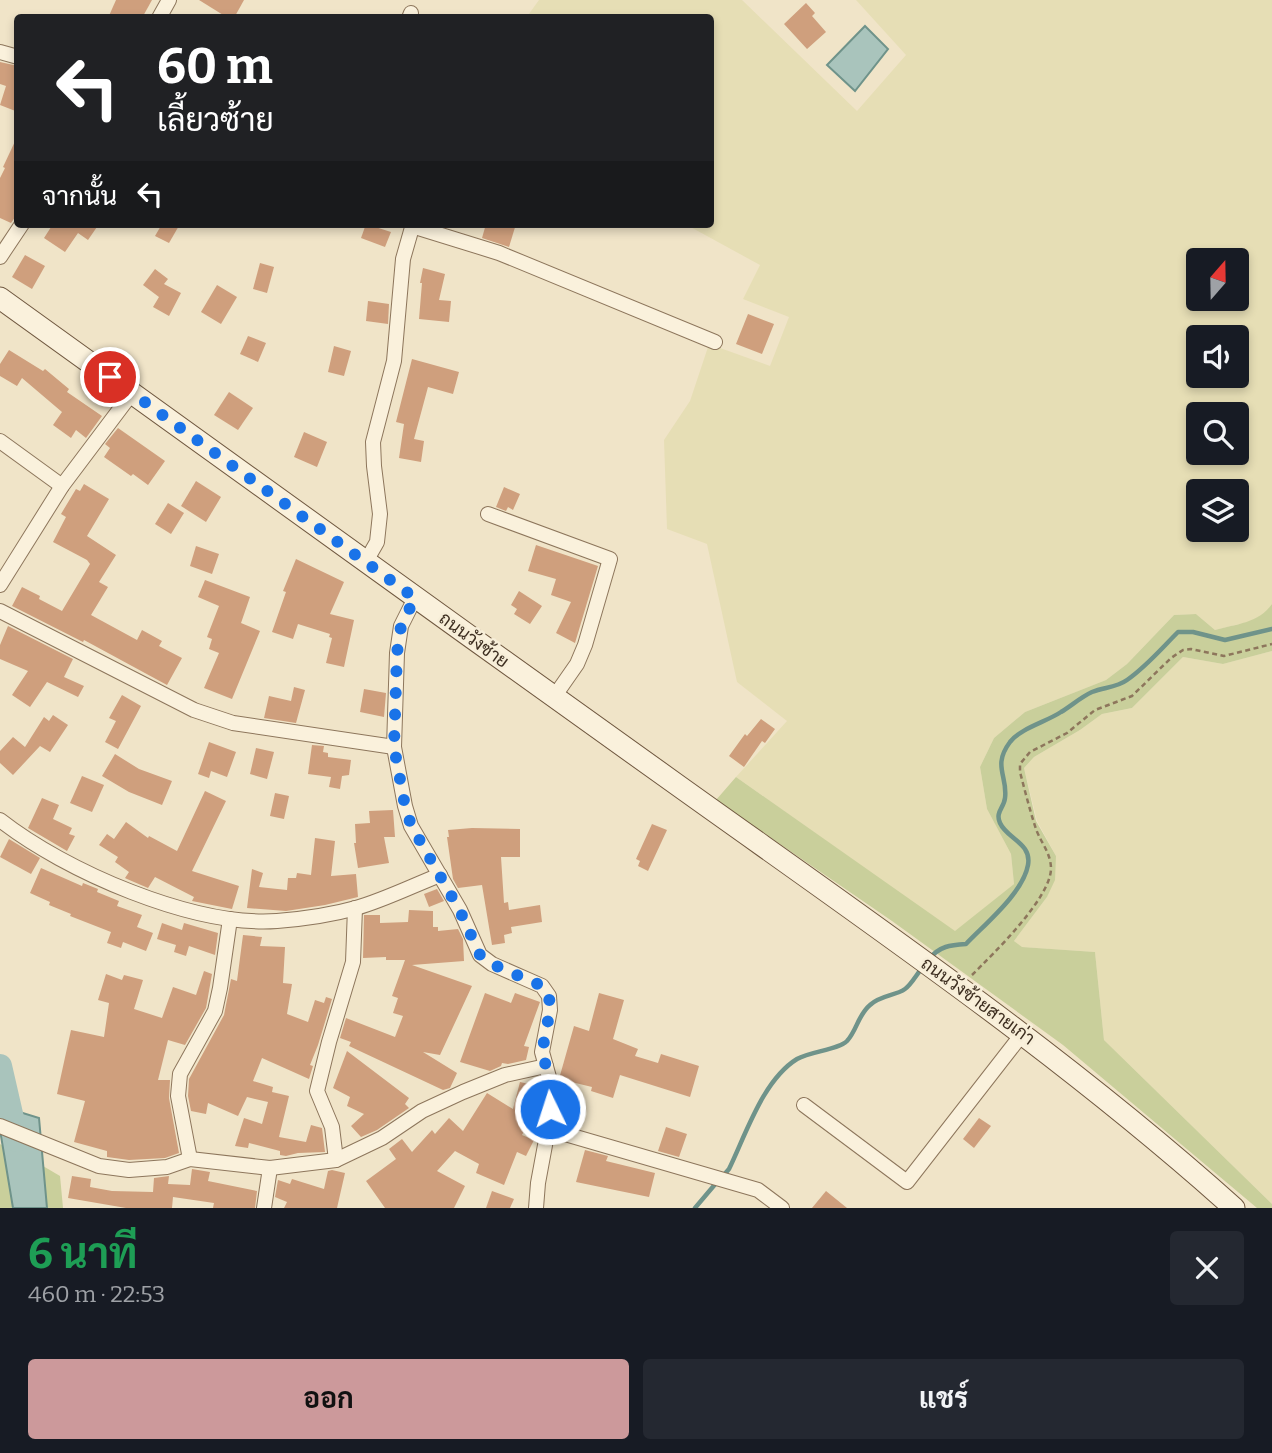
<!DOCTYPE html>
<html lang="th">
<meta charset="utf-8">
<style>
:root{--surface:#171b24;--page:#242831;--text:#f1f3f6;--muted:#9ea1a6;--accent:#cc999b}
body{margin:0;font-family:Bitter,Sarabun,serif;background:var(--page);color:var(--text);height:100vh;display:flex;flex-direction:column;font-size:26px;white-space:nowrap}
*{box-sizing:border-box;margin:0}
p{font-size:23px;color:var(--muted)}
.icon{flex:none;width:38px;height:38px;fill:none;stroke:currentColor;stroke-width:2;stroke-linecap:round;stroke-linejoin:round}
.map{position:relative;height:1208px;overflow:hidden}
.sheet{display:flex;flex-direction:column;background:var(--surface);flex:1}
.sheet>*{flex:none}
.banner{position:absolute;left:14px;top:14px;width:700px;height:214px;border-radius:7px;box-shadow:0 4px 10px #0003;background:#202124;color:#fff;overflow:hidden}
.needle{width:46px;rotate:20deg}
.tools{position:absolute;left:1186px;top:248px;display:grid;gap:14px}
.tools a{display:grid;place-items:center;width:63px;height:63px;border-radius:7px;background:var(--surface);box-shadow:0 4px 10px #0003;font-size:35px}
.pin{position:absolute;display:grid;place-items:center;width:60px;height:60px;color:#fff;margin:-30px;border:4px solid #fff;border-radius:50%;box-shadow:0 2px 7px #0007}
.me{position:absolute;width:77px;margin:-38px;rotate:356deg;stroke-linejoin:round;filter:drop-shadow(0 0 5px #0008)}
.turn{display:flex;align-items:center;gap:24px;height:147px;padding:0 28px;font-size:32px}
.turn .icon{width:91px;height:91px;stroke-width:2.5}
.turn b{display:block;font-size:49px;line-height:60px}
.then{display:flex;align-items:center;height:66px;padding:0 28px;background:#0003;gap:14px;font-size:26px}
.round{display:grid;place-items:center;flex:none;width:74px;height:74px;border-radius:7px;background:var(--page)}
.head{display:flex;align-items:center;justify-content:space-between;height:119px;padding:0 28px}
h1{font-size:42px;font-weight:700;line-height:52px;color:#1e9e55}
.action{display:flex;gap:14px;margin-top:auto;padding:14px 28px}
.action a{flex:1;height:80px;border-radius:7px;background:var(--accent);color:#111;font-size:28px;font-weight:700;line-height:80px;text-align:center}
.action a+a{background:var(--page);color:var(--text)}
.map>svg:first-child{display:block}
.farmland{fill:#e6deb5;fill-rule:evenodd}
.green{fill:#c9cf9b}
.water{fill:#a9c4bc;stroke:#6f938a;stroke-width:2}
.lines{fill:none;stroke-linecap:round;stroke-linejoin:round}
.stream{stroke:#6f938a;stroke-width:4.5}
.river{stroke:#a9c4bc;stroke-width:24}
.building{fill:#cf9f7d}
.street-casing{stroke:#8d765c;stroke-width:16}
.secondary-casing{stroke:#6f573f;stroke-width:23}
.path{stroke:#8d765c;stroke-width:2.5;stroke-dasharray:5 3.5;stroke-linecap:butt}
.street{stroke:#faf1dc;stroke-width:14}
.secondary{stroke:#faf1dc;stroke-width:21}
.route{stroke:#1a73e8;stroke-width:12;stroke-dasharray:0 21.6}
.labels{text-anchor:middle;stroke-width:5;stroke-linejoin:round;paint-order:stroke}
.street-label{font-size:18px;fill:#3d2e20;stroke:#f7eed8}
</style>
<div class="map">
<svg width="1272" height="1208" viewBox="0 0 1272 1208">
<rect width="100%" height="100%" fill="#f0e4c8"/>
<g class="farmland">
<path d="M539,0H742L857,111L906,55L856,0H1272V604L1267,612L1256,620L1215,630L1196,614L1174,615L1127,664L1106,680L1025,712L994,738L980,767L987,809L1011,854L1014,884L955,932L736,777L787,721L737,682L707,544L667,529L664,440L690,401L709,344L770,366L789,317L743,299L760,265L685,224H710V18H526ZM1199,261H1237V299H1199ZM1199,338H1237V376H1199ZM1199,415H1237V453H1199ZM1199,492H1237V530H1199Z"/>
<polygon points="1272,651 1272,1204 1104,1040 1095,952 1021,947 1014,941 1047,897 1056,856 1037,821 1024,768 1034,757 1080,730 1102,714 1132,708 1183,657 1223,664"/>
</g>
<g class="green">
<path d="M1272,604V651L1223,664L1183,657L1132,708L1102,714L1080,730L1034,757L1024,768L1036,821L1056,856L1055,880L1047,897L1014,941L1022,947L1095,952L1104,1040L1272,1204V1208H1257L1063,1045L892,921L716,800L736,777L955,931L1014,884L1011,854L987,809L980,767L994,738L1025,712L1106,680L1127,664L1174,615L1196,614L1215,630C1236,624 1259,623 1272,604Z"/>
<polygon points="0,1144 3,1146 13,1208 0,1208"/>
<polygon points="43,1166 60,1176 63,1208 47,1208"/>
</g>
<g class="water">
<polygon points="865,26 888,49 855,91 827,65"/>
<polygon points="0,1106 39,1118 47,1208 13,1208 0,1130"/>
</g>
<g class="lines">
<g class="stream">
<path d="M929,959C940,946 950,945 966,944C985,924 1023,893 1028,865C1032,843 1007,839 1000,823C995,812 1004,808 1005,798C1008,776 992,766 1010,742C1021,728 1046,722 1061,712C1071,706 1081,697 1092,692C1104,687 1116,688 1127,680C1146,667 1162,648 1178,632H1193L1225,640L1272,629"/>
<path d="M723,1176L729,1169C746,1134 763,1080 797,1059C811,1051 838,1050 847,1041C857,1030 858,1015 870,1005C881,995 895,996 905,989C911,985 917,974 922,968"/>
<polyline points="695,1208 717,1182"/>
</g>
<polyline class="river" points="0,1066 17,1140"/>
</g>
<g class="building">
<polygon points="116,0 152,0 142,18 108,18"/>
<polygon points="199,0 244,0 234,18 228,18"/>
<polygon points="806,3 815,13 812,16 826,32 807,49 784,24"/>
<polygon points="0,62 18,66 18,112 0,105 6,86 0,84"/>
<polygon points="18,135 18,213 11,223 0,218 0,178 5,168 3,167"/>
<polygon points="53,224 99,224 88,240 78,233 65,252 44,238"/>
<polygon points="162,224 180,224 169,243 155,236"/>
<polygon points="366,224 391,232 385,247 361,238"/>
<polygon points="486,224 516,224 509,247 482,238"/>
<polygon points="25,255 45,266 32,289 12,277"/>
<polygon points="260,263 274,267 267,293 253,289"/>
<polygon points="423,268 445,274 439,300 451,301 449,322 419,319 422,283 420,283"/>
<polygon points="155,269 168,279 164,284 181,293 169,316 153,307 159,297 143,285"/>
<polygon points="217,285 237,297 221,324 201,312"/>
<polygon points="368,301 389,304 388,324 366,321"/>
<polygon points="748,314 774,324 762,354 736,344"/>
<polygon points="248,336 266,343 258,362 240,354"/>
<polygon points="334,346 351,351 344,376 328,372"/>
<polygon points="9,350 43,371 45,369 69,389 67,392 102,416 86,438 76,430 71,438 53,425 62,412 22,378 17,386 0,376 0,364"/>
<polygon points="412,359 459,372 453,394 428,387 414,439 424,441 421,462 399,458 404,424 396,422"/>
<polygon points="229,392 253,408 238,430 214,415"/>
<polygon points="118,428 165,461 148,485 133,474 131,476 104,457 110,448 105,444"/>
<polygon points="304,432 327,442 317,467 294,457"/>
<polygon points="196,481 221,497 206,522 181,506"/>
<polygon points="84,484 109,499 87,536 116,555 99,582 108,587 91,615 137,640 142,630 162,641 159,646 182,658 167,685 84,640 83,642 12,606 22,587 40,596 39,599 62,611 90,564 87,560 53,542 66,517 61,514 76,489 80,491"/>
<polygon points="504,487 520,494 513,510 508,507 506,511 496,507"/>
<polygon points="168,503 184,513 171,534 155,524"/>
<polygon points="536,545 598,566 575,643 556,633 571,602 551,595 556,579 528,571"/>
<polygon points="196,546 219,554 212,574 190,566"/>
<polygon points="296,559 344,582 330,614 354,620 344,667 326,663 332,638 329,637 330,634 298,624 293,639 272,632 286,592 283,591"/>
<polygon points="205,580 250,597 241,623 260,631 232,699 204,688 219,653 209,649 212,639 207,637 219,606 198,597"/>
<polygon points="519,591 542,606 530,624 514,614 517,609 511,605"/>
<polygon points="8,626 73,659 64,677 84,686 78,697 47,682 30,707 12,695 28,671 0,659 0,645"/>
<polygon points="294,687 305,690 296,723 264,718 269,696 291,701"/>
<polygon points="364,689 386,693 384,717 360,712"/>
<polygon points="122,695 141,706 118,749 105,742 116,721 109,718"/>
<polygon points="53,715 68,725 50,752 40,746 13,775 0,763 0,751 13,737 25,747 44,717 49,721"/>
<polygon points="761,719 775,729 765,743 762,741 744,767 729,756 745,734 747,736"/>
<polygon points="209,742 236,752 227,777 211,771 209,778 198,774"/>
<polygon points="312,745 324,746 323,752 328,753 328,757 351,760 349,775 342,776 340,789 329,787 331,777 308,774"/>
<polygon points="256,748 274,752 267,779 250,774"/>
<polygon points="115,754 139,769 172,781 162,805 129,792 102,776"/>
<polygon points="82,776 104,785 92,812 70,803"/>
<polygon points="205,791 226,801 192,871 239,886 232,909 192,901 194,897 155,877 148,888 127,879 125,878 129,872 115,862 118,857 99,845 107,834 114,839 126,822 148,838 149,836 177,851"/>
<polygon points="275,793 289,796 284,819 270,816"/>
<polygon points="42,798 59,805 53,819 72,828 69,834 75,836 67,851 28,828"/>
<polygon points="393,810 395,837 384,837 389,863 358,868 354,843 356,843 355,824 370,823 369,811"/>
<polygon points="652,824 667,830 648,871 638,866 640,861 636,859"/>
<polygon points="472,828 520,829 520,857 501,857 504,903 508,902 509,910 540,905 542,922 511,927 512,933 504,935 505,943 492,945 482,885 458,888 453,879 447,837 449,837 448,830"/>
<polygon points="315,838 335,841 331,876 356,874 358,897 325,905 286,911 247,908 252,869 263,873 259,887 287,890 288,878 296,878 297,873 311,875"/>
<polygon points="9,839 40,858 31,874 0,857"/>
<polygon points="41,868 82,886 83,883 98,889 97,892 119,901 117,906 142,915 137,927 153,933 146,951 123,942 121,948 107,943 111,932 70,916 71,914 49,905 50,902 30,893"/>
<polygon points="437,889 444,901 429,907 424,894"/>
<polygon points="409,910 433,911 433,927 438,927 438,931 458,929 463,939 464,961 412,965 472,986 440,1055 423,1052 457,1073 450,1088 443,1090 349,1046 351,1042 340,1038 346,1018 395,1037 403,1016 393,1013 398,998 392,996 405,960 386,960 386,957 363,958 364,915 380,915 380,923 408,922"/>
<polygon points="162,923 182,930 184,923 218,933 215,955 189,946 186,956 174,952 176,945 157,939"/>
<polygon points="243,935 262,937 260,946 285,947 283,983 292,984 287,1014 308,1022 315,1000 324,1003 326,997 332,999 318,1045 310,1065 313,1066 309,1079 262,1058 253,1081 273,1087 272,1092 289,1096 279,1137 306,1142 311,1125 322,1128 325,1152 298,1153 286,1156 280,1155 280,1151 249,1143 248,1148 235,1146 244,1118 262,1124 268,1102 247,1097 238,1116 208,1103 206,1114 191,1111 188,1096 189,1079 224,1015 231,979 237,981"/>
<polygon points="204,971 212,974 206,1008 185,1045 168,1040 158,1080 170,1080 169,1098 179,1153 165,1158 129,1160 107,1157 107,1151 74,1142 85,1101 57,1094 71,1030 104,1037 109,1003 98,1000 106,974 122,980 124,975 143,980 134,1009 162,1018 173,987 196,995"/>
<polygon points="485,993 511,1003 515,993 540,1002 524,1046 529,1047 526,1060 508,1064 502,1063 501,1066 490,1071 460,1062"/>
<polygon points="599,993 624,1000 613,1039 638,1049 635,1056 658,1063 661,1054 699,1066 690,1097 620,1075 613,1098 591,1091 592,1087 559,1079 574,1026 589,1031"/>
<polygon points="347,1051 409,1098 405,1104 409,1108 377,1130 361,1137 351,1126 364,1114 347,1106 350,1097 333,1088"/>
<polygon points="520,1082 542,1087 539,1119 531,1117 522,1135 534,1140 526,1156 517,1152 504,1185 476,1173 479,1164 455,1151 437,1171 465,1186 454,1208 385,1208 366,1181 396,1159 389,1149 402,1139 412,1152 432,1130 435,1134 449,1118 463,1131 487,1093 513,1109"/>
<polygon points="979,1118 991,1126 974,1148 963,1139"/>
<polygon points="666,1127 687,1134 679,1157 658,1151"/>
<polygon points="585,1150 608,1156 606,1161 655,1173 649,1197 576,1182"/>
<polygon points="192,1169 210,1172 208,1181 257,1191 255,1208 213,1208 214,1203 173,1197 172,1208 126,1208 68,1198 72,1176 91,1179 90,1187 112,1191 153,1192 154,1178 169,1176 168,1184 190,1185"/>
<polygon points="332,1170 345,1173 337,1208 284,1208 287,1202 275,1197 278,1180 290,1184 292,1179 324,1189 328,1171"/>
<polygon points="492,1191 514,1199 510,1208 486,1208"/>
<polygon points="826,1191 847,1208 812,1208"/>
</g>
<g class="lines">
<defs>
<g id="street">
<polyline points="159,18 169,0"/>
<polyline points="409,18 411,13"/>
<polyline points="0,52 18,57"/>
<polyline points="412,226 499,253 715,342"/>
<polyline points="0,257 22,224"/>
<polyline points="0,441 62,486"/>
<polyline points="488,514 610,559 585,645 577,664 554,697"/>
<polyline points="365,563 377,542 380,514 374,466 373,442 394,361 403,259 413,224"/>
<polyline points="0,585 62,486 132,393"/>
<polyline points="415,598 401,626 397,653 394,747 405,806 411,826 460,910 480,955 492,964 542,986 549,996 550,1010 542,1052 552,1088 548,1129 538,1183 536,1208"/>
<polyline points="0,611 194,710 233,723 394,747"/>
<path d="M0,820C65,871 193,927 277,921C302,919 331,915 356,908C384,900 412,886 440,875"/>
<polyline points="804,1105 907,1182 1023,1033"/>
<polyline points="0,1126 99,1166 129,1170 167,1167 190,1159 270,1168 336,1160 382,1138 422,1111 463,1092 505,1075 546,1066"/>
<polyline points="548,1129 758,1190 782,1208"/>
<polyline points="190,1159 178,1096 180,1074 215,1011 220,988 230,919"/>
<polyline points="336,1160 332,1127 317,1091 329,1042 353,962 355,908"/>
<polyline points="264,1208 270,1168"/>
</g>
<path id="secondary" d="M0,298C226,460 450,623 676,784C866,920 1060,1052 1234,1208"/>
</defs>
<use href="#street" class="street-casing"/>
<use href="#secondary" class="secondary-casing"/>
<path class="path" d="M972,975C993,954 1050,899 1051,869C1051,853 1041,843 1036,829C1030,811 1025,791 1020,772V764L1030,752L1067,733L1095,710L1132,696L1171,658L1183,650L1191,649L1224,656L1272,644"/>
<use href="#street" class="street"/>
<use href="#secondary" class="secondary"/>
</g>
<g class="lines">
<polyline class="route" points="110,377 415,598 401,626 397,653 394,747 405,806 411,825 460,911 480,955 492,964 542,986 549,996 550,1010 542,1052 552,1088 550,1109"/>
</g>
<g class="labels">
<g class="street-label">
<text transform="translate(474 640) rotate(36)" y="6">ถนนวังซ้าย</text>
<text transform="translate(978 1001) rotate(36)" y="6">ถนนวังซ้ายสายเก่า</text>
</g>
</g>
</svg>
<div class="tools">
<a><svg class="needle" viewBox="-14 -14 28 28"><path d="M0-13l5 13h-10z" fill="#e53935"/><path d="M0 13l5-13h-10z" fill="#9ea1a6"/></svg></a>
<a><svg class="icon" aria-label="sound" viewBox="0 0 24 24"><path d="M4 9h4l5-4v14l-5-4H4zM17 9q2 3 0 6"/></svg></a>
<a><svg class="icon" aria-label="search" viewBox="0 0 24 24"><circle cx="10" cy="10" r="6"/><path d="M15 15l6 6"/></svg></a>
<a><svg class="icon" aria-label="layers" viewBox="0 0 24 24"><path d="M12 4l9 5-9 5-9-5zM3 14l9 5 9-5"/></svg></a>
</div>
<div class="pin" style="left:110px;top:377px;background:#d93025"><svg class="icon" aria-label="arrive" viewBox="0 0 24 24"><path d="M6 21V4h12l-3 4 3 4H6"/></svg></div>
<svg class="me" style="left:550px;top:1109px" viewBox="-20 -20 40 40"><circle r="17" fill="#1a73e8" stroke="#fff" stroke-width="3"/><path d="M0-11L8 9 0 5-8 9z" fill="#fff"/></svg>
<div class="banner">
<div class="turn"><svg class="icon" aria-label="left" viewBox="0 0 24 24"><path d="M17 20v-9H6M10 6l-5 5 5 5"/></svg><div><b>60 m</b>เลี้ยวซ้าย</div></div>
<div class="then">จากนั้น<svg class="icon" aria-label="left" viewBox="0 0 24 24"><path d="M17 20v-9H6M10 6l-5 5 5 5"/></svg></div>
</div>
</div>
<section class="sheet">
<div class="head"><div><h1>6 นาที</h1><p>460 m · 22:53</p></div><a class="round"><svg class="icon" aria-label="close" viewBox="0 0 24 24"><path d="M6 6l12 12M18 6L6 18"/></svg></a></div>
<div class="action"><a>ออก</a><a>แชร์</a></div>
</section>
